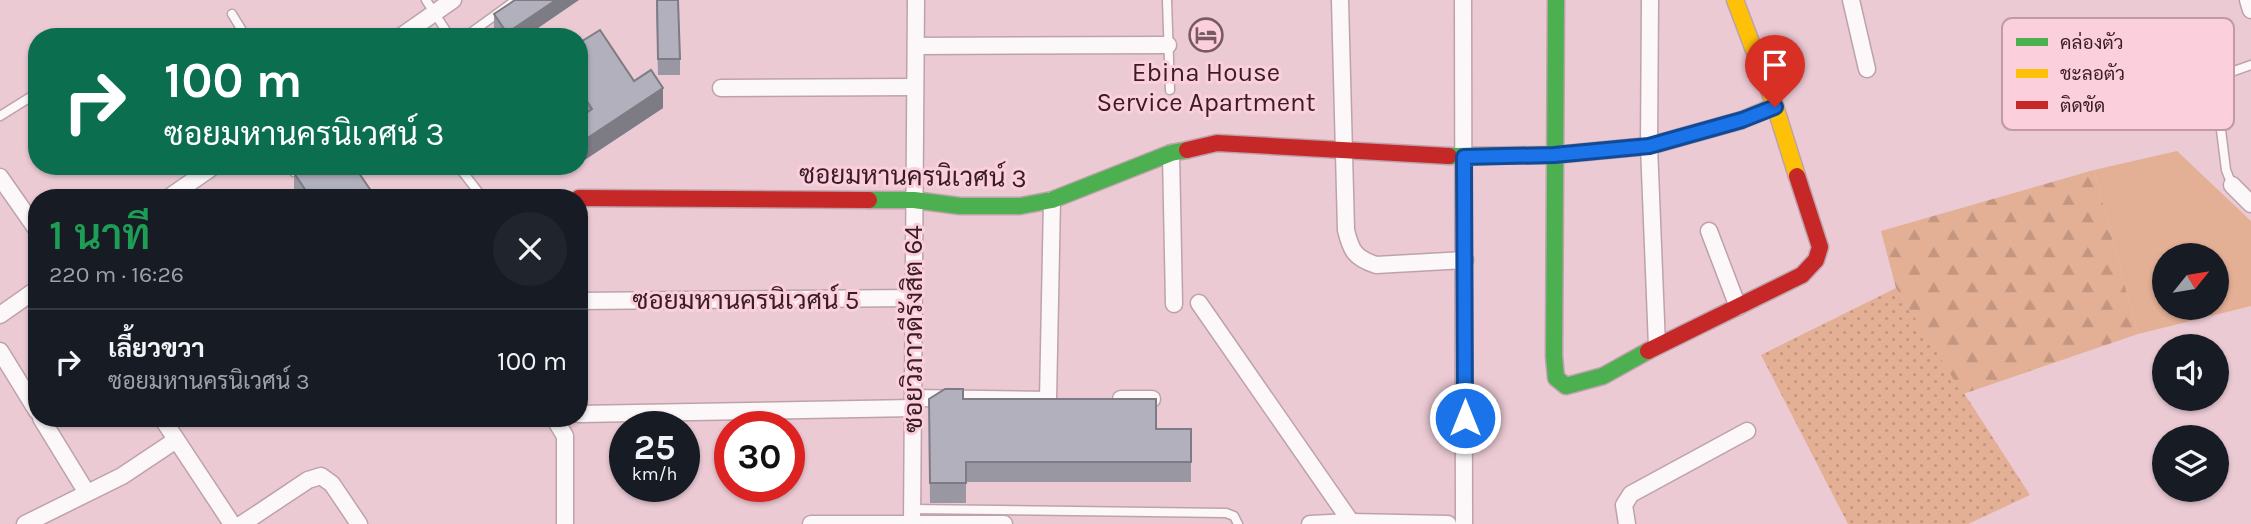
<!DOCTYPE html>
<html lang="th">
<meta charset="utf-8">
<style>
:root{--surface:#171b24;--page:#20242c;--text:#f1f3f6;--muted:#9ea1a6;--line:#363941}
body{margin:0;font-family:Karla,Sarabun,sans-serif;background:var(--page);color:var(--text);height:100vh;display:flex;flex-direction:column;font-size:26px;white-space:nowrap}
*{box-sizing:border-box;margin:0}
p{font-size:23px;color:var(--muted)}
.icon{flex:none;width:38px;height:38px;fill:none;stroke:currentColor;stroke-width:2;stroke-linecap:round;stroke-linejoin:round}
.map{position:relative;flex:1;overflow:hidden}
.drawer{position:absolute;left:28px;top:189px;width:560px;height:238px;display:flex;flex-direction:column;background:var(--surface);border-radius:28px;box-shadow:0 2px 5px #0004}
.drawer>*{flex:none}
.top-card{position:absolute;left:28px;top:28px;width:560px;height:147px;border-radius:28px;box-shadow:0 2px 5px #0004;background:#0b6e4f;color:#fff;overflow:hidden}
.needle{width:46px;rotate:60deg}
.buttons{position:absolute;left:2152px;top:243px;display:grid;gap:14px}
.buttons a{display:grid;place-items:center;width:77px;height:77px;border-radius:50%;background:var(--surface);box-shadow:0 2px 5px #0004;font-size:35px}
.speed{position:absolute;left:609px;top:411px;display:flex;gap:14px;font-size:35px;font-weight:700;text-align:center}
.speed>*{display:grid;place-content:center;width:91px;height:91px;border-radius:50%;background:var(--surface);box-shadow:0 2px 5px #0004;line-height:1}
.speed small{font-size:18px;font-weight:400}
.speed .limit{border:10px solid #d22;background:#fff;color:#111}
.pin{position:absolute;display:grid;place-items:center;width:60px;height:60px;color:#fff;margin:-72px -30px;border-radius:50% 50% 50% 0;rotate:-45deg;box-shadow:0 0 7px #0007}
.pin .icon{rotate:45deg}
.me{position:absolute;width:77px;margin:-38px;rotate:0deg;stroke-linejoin:round;filter:drop-shadow(0 0 5px #0008)}
.turn{display:flex;align-items:center;gap:24px;height:147px;padding:0 21px;font-size:32px}
.turn .icon{width:91px;height:91px;stroke-width:2.5}
.turn b{display:block;font-size:49px;line-height:60px}
.round{display:grid;place-items:center;flex:none;width:74px;height:74px;border-radius:37px;background:var(--page)}
.overview{display:flex;align-items:center;justify-content:space-between;height:119px;padding:0 21px}
h1{font-size:42px;font-weight:600;line-height:52px;color:#1e9e55}
ul{padding:0;list-style:none}
li{display:flex;align-items:center;gap:21px;height:105px;padding:0 21px;border-top:2px solid var(--line)}
li div{flex:1}
li b{display:block;font-size:26px}
li em{font-style:normal}
.map>svg:first-child{display:block}
.grass{fill:url(#grass-dots)}
.forest{fill:url(#forest-firs)}
.garden{fill:#e3af95;fill-rule:evenodd}
.lines{fill:none;stroke-linecap:round;stroke-linejoin:round}
.lane-casing{stroke:#bea2ab;stroke-width:11}
.street-casing{stroke:#bea2ab;stroke-width:19}
.fast-casing{stroke:#bea2ab;stroke-width:19}
.slow-casing{stroke:#bea2ab;stroke-width:19}
.jam-casing{stroke:#bea2ab;stroke-width:19}
.lane{stroke:#fcf7f9;stroke-width:8}
.street{stroke:#fcf7f9;stroke-width:16}
.fast{stroke:#4caf50;stroke-width:16}
.slow{stroke:#ffc107;stroke-width:16}
.jam{stroke:#c62828;stroke-width:16}
.wall{fill:#9997a2}
.shaded-wall{fill:#7d7b84}
.building{fill:#b2b0bc;stroke:#7d7b84;stroke-width:2}
.route-casing{stroke:#114b97;stroke-width:18}
.route{stroke:#1a73e8;stroke-width:12}
.labels{text-anchor:middle;stroke-width:6;stroke-linejoin:round;paint-order:stroke}
.poi-label{font-size:26px;fill:#381d26;stroke:#fccfdc}
.street-label{font-size:26px;fill:#381d26;stroke:#fccfdc}
.key{fill:#fccfdc;stroke:#c19aa5;stroke-width:2}
.key-label{font-size:19px;fill:#381d26}
</style>
<div class="map">
<svg width="2251" height="524" viewBox="0 0 2251 524">
<defs>
<pattern id="grass-dots" width="8" height="8" patternUnits="userSpaceOnUse" patternTransform="scale(1.75)"><rect width="8" height="8" fill="#e3af95"/><path d="M2 2h.1M6 6h.1" fill="none" stroke="#c49680" stroke-width="1.8" stroke-linecap="round"/></pattern>
<pattern id="forest-firs" width="22" height="20" patternUnits="userSpaceOnUse" patternTransform="scale(1.75)"><rect width="22" height="20" fill="#e3af95"/><path d="M5 1l3.5 6h-7zM16 11l3.5 6h-7z" fill="#c49680"/></pattern>
</defs>
<rect width="100%" height="100%" fill="#ebcad4"/>
<polygon class="grass" points="1896,288 2030,495 1968,524 1848,524 1761,355"/>
<polygon class="forest" points="2094,170 2138,334 1963,394 1896,288 1881,231"/>
<path class="garden" d="M2177,151L2251,221V306L2138,334L2094,170ZM2165,256H2217V308H2165Z"/>
<g class="lines">
<defs>
<g id="lane">
<polyline points="426,0 450,37"/>
<polyline points="1167,0 1170,90"/>
<polyline points="232,14 246,37"/>
<polyline points="465,37 516,0"/>
<polyline points="0,116 37,93"/>
<polyline points="291,166 294,172"/>
<polyline points="458,166 483,198"/>
<polyline points="2232,185 2226,170 2216,90 2217,77 2251,65"/>
<polyline points="912,509 1226,513 1234,516 1238,524"/>
</g>
<g id="street">
<path d="M1340,0L1346,230C1351,251 1355,258 1376,265L1465,260"/>
<polyline points="1463,0 1464,524"/>
<polyline points="1650,0 1649,146 1657,346"/>
<polyline points="1851,0 1867,69"/>
<polyline points="2248,0 2251,10"/>
<polyline points="400,37 453,0"/>
<polyline points="916,46 1168,45"/>
<polyline points="721,88 915,87"/>
<polyline points="1171,153 1174,304"/>
<polyline points="0,177 37,230"/>
<polyline points="2232,185 2251,204"/>
<polyline points="168,198 214,166"/>
<polyline points="1709,231 1738,307"/>
<polyline points="579,301 914,298"/>
<polyline points="1199,303 1351,522"/>
<polyline points="0,315 37,289"/>
<polyline points="0,351 37,411"/>
<polyline points="913,398 1048,400 1052,200"/>
<polyline points="1121,399 1152,399"/>
<polyline points="579,414 913,408"/>
<polyline points="41,418 87,493"/>
<polyline points="162,418 232,524"/>
<polyline points="554,418 565,436 565,524"/>
<polyline points="25,524 122,476 176,440"/>
<polyline points="242,524 308,480 321,476 332,484 359,524"/>
<polyline points="811,524 1004,524"/>
<polyline points="912,524 916,0"/>
<polyline points="1310,524 1351,522 1448,524"/>
<polyline points="1627,524 1624,505 1631,494 1747,431"/>
</g>
<g id="fast">
<polyline points="1556,0 1554,356 1556,378 1566,386 1603,376 1648,351"/>
<polyline points="1449,156 1554,155 1649,146 1742,120 1775,106"/>
<polyline points="869,200 914,200 960,206 1020,206 1052,200 1171,153 1187,150"/>
</g>
<polyline id="slow" points="1735,0 1775,106 1797,176"/>
<g id="jam">
<polyline points="1187,150 1217,143 1449,156"/>
<polyline points="579,198 869,200"/>
<polyline points="1648,351 1802,275 1816,260 1820,247 1797,176"/>
</g>
</defs>
<use href="#lane" class="lane-casing"/>
<use href="#street" class="street-casing"/>
<use href="#fast" class="fast-casing"/>
<use href="#slow" class="slow-casing"/>
<use href="#jam" class="jam-casing"/>
<use href="#lane" class="lane"/>
<use href="#street" class="street"/>
<use href="#fast" class="fast"/>
<use href="#slow" class="slow"/>
<use href="#jam" class="jam"/>
</g>
<g class="wall">
<polygon points="656,0 680,59 680,75 658,75"/>
<polygon points="494,14 525,37 499,37 494,30"/>
<polygon points="579,43 634,81 663,108 583,161 579,156 579,118 583,115 579,109"/>
<polygon points="294,173 376,198 300,198 294,189"/>
<polygon points="929,399 963,399 1156,429 1191,429 1191,482 966,482 966,503 930,503"/>
</g>
<g class="shaded-wall">
<polygon points="556,0 579,0 525,37 507,37 507,33"/>
<polygon points="663,88 663,108 583,161 583,141"/>
</g>
<g class="building">
<polygon points="515,0 556,0 507,33 494,14"/>
<polygon points="657,0 678,0 680,59 658,59"/>
<polygon points="600,30 634,81 651,70 663,88 583,141 579,136 579,118 592,109 579,89 579,43"/>
<polygon points="304,166 354,166 376,198 311,198 294,173"/>
<polygon points="945,389 963,389 963,399 1156,399 1156,429 1191,429 1191,462 966,462 966,483 930,483 929,399"/>
</g>
<g class="lines">
<defs>
<polyline id="route" points="1465,418 1464,157 1554,155 1649,146 1742,120 1775,107"/>
</defs>
<use href="#route" class="route-casing"/>
<use href="#route" class="route"/>
</g>
<defs>
<symbol id="hotel-ring" viewBox="-11 -11 22 22"><circle r="9.5" fill="#fccfdc" stroke="#775a63" stroke-width="1.5"/><path d="M-6-4.5h1.5V1H6V5H4.5V3h-9V5H-6ZM-4 0a1.8 1.8 0 1 1 3.6 0ZM.5 0V-2.5h3Q6-2.5 6 0Z" fill="#775a63"/></symbol>
</defs>
<g fill-rule="evenodd">
<use href="#hotel-ring" x="1187" y="16" width="38" height="38"/>
</g>
<g class="labels">
<g class="poi-label">
<text x="1206" y="81">Ebina House<tspan x="1206" dy="30">Service Apartment</tspan></text>
</g>
<g class="street-label">
<text transform="translate(913 176) rotate(1)" y="9">ซอยมหานครนิเวศน์ 3</text>
<text x="746" y="309">ซอยมหานครนิเวศน์ 5</text>
<text transform="translate(913 329) rotate(-90)" y="9">ซอยวิภาวดีรังสิต 64</text>
</g>
</g>
<rect x="2002" y="18" width="232" height="112" rx="10" class="key"/>
<rect x="2016" y="38" width="32" height="8" fill="#4caf50"/>
<rect x="2016" y="69" width="32" height="9" fill="#ffc107"/>
<rect x="2016" y="101" width="32" height="8" fill="#c62828"/>
<g class="key-label">
<text x="2060" y="49">คล่องตัว</text>
<text x="2060" y="80">ชะลอตัว</text>
<text x="2060" y="112">ติดขัด</text>
</g>
</svg>
<div class="buttons">
<a><svg class="needle" viewBox="-14 -14 28 28"><path d="M0-13l5 13h-10z" fill="#e53935"/><path d="M0 13l5-13h-10z" fill="#9ea1a6"/></svg></a>
<a><svg class="icon" aria-label="sound" viewBox="0 0 24 24"><path d="M4 9h4l5-4v14l-5-4H4zM17 9q2 3 0 6"/></svg></a>
<a><svg class="icon" aria-label="layers" viewBox="0 0 24 24"><path d="M12 4l9 5-9 5-9-5zM3 14l9 5 9-5"/></svg></a>
</div>
<div class="speed"><div>25<small>km/h</small></div><div class="limit">30</div></div>
<div class="pin" style="left:1775px;top:107px;background:#d93025"><svg class="icon" aria-label="arrive" viewBox="0 0 24 24"><path d="M6 21V4h12l-3 4 3 4H6"/></svg></div>
<svg class="me" style="left:1465px;top:418px" viewBox="-20 -20 40 40"><circle r="17" fill="#1a73e8" stroke="#fff" stroke-width="3"/><path d="M0-11L8 9 0 5-8 9z" fill="#fff"/></svg>
<div class="top-card">
<div class="turn"><svg class="icon" aria-label="right" viewBox="0 0 24 24"><path d="M7 20v-9h11M14 6l5 5-5 5"/></svg><div><b>100 m</b>ซอยมหานครนิเวศน์ 3</div></div>
</div>
<section class="drawer">
<div class="overview"><div><h1>1 นาที</h1><p>220 m · 16:26</p></div><a class="round"><svg class="icon" aria-label="close" viewBox="0 0 24 24"><path d="M6 6l12 12M18 6L6 18"/></svg></a></div>
<ul>
<li><svg class="icon" aria-label="right" viewBox="0 0 24 24"><path d="M7 20v-9h11M14 6l5 5-5 5"/></svg><div><b>เลี้ยวขวา</b><p>ซอยมหานครนิเวศน์ 3</p></div><em>100 m</em></li>
</ul>
</section>
</div>
